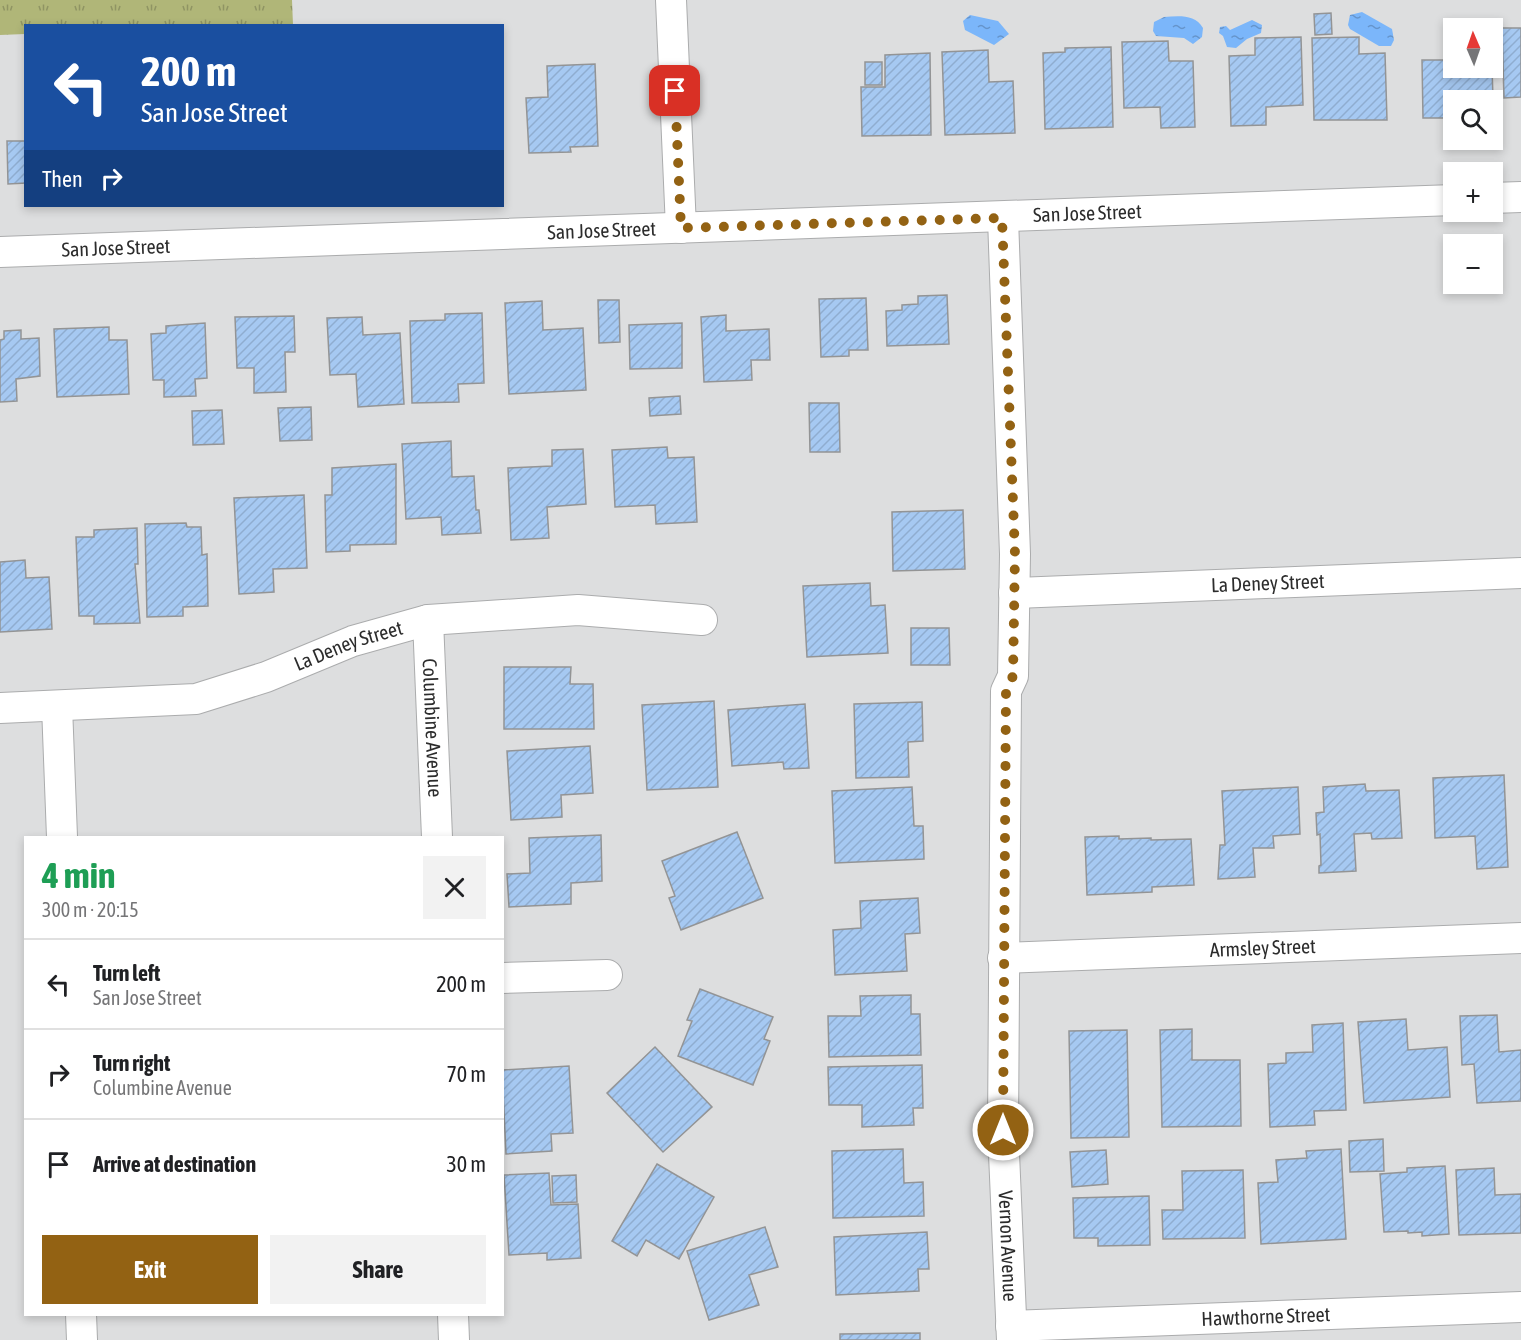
<!DOCTYPE html>
<meta charset="utf-8">
<style>
:root{--surface:#fff;--page:#f2f2f2;--text:#202124;--muted:#757577;--line:#e0e0e0;--accent:#936213}
body{margin:0;font-family:"Asap Condensed",sans-serif;background:var(--page);color:var(--text);height:100vh;display:flex;flex-direction:column;font-size:22px;white-space:nowrap}
*{box-sizing:border-box;margin:0}
p{font-size:20px;color:var(--muted)}
.icon{flex:none;width:33px;height:33px;fill:none;stroke:currentColor;stroke-width:2;stroke-linecap:round;stroke-linejoin:round}
.map{position:relative;flex:1;overflow:hidden}
.sheet{position:absolute;left:24px;top:836px;width:480px;height:480px;display:flex;flex-direction:column;background:var(--surface);border-radius:0px;box-shadow:0 3px 9px #0003}
.sheet>*{flex:none}
.top-card{position:absolute;left:24px;top:24px;width:480px;height:183px;border-radius:0px;box-shadow:0 3px 9px #0003;background:#1a4fa0;color:#fff;overflow:hidden}
.needle{width:39px;rotate:358deg}
.tools{position:absolute;left:1443px;top:18px;display:grid;gap:12px}
.tools a{display:grid;place-items:center;width:60px;height:60px;border-radius:0px;background:var(--surface);box-shadow:0 3px 9px #0003;font-size:30px}
.pin{position:absolute;display:grid;place-items:center;width:51px;height:51px;color:#fff;margin:-26px;border-radius:12px;box-shadow:0 3px 9px #0006}
.me{position:absolute;width:66px;margin:-33px;rotate:0deg;stroke-linejoin:round;filter:drop-shadow(0 0 4px #0008)}
.turn{display:flex;align-items:center;gap:21px;height:126px;padding:0 18px;font-size:27px}
.turn .icon{width:78px;height:78px;stroke-width:2.5}
.turn b{display:block;font-size:42px;line-height:51px}
.then{display:flex;align-items:center;height:57px;padding:0 18px;background:#0003;gap:12px;font-size:22px}
.round{display:grid;place-items:center;flex:none;width:63px;height:63px;border-radius:0px;background:var(--page)}
.overview{display:flex;align-items:center;justify-content:space-between;height:102px;padding:0 18px}
h1{font-size:36px;font-weight:700;line-height:45px;color:#1e9e55}
.primary-button{display:flex;gap:12px;margin-top:auto;padding:12px 18px}
.primary-button a{flex:1;height:69px;border-radius:0px;background:var(--accent);color:#fff;font-size:24px;font-weight:700;line-height:69px;text-align:center}
.primary-button a+a{background:var(--page);color:var(--text)}
ul{padding:0;list-style:none}
li{display:flex;align-items:center;gap:18px;height:90px;padding:0 18px;border-top:2px solid var(--line)}
li div{flex:1}
li b{display:block;font-size:22px}
li em{font-style:normal}
.map>svg:first-child{display:block}
.park{fill:url(#park-tufts)}
.water{fill:url(#water-ripples)}
.building{fill:url(#building-hatch);stroke:#939495;stroke-width:1.5}
.lines{fill:none;stroke-linecap:round;stroke-linejoin:round}
.street-casing{stroke:#abacad;stroke-width:32}
.street{stroke:#fff;stroke-width:30}
.route{stroke:#936213;stroke-width:10;stroke-dasharray:0 18}
.labels{text-anchor:middle;stroke-width:5;stroke-linejoin:round;paint-order:stroke}
.street-label{font-size:20px;fill:#2c2c2c;stroke:#fff}
</style>
<div class="map">
<svg width="1521" height="1340" viewBox="0 0 1521 1340">
<defs>
<pattern id="park-tufts" width="24" height="20" patternUnits="userSpaceOnUse" patternTransform="scale(1.5)"><rect width="24" height="20" fill="#b0b678"/><path d="M3 7l-1-3M5 7V3M7 7l1-3M15 17l-1-3M17 17v-4M19 17l1-3" fill="none" stroke="#8f9463"/></pattern>
<pattern id="water-ripples" width="26" height="14" patternUnits="userSpaceOnUse" patternTransform="scale(1.5)"><rect width="26" height="14" fill="#7bb6fa"/><path d="M2 4q2-2 4 0t4 0M15 11q2-2 4 0t4 0" fill="none" stroke="#6594cb"/></pattern>
<pattern id="building-hatch" width="6" height="6" patternUnits="userSpaceOnUse" patternTransform="scale(1.5)"><rect width="6" height="6" fill="#a6c9f2"/><path d="M-1 1l2-2M0 6l6-6M5 7l2-2" fill="none" stroke="#8fadd0"/></pattern>
</defs>
<rect width="100%" height="100%" fill="#dddedf"/>
<polygon class="park" points="0,0 292,0 293,25 26,26 25,34 0,35"/>
<g class="water">
<polygon points="1362,12 1392,29 1394,40 1391,46 1379,46 1350,29 1348,25 1350,15"/>
<polygon points="970,15 998,21 1009,34 994,45 965,30 963,21"/>
<path d="M1164,17C1179,16 1195,14 1203,28L1202,37L1193,44L1184,38L1156,36L1153,31L1154,22Z"/>
<polygon points="1252,20 1262,25 1261,33 1247,39 1236,48 1227,47 1223,36 1219,33 1220,27 1226,26 1230,30"/>
</g>
<g class="building">
<polygon points="1331,13 1332,34 1315,35 1314,14"/>
<polygon points="1502,28 1521,28 1521,97 1504,98"/>
<polygon points="1444,30 1454,30 1454,68 1492,68 1493,98 1455,98 1454,118 1423,118 1422,60 1445,60"/>
<polygon points="1301,37 1303,105 1266,107 1266,125 1231,126 1229,56 1255,55 1255,38"/>
<polygon points="1359,37 1359,54 1385,53 1387,120 1314,120 1312,38"/>
<polygon points="1168,41 1169,61 1193,61 1195,127 1161,128 1160,107 1124,108 1122,42"/>
<polygon points="1111,47 1113,127 1045,129 1043,53 1065,52 1065,48"/>
<polygon points="988,50 989,82 1013,81 1015,133 945,135 942,52"/>
<polygon points="930,53 931,135 862,136 861,87 885,87 885,55"/>
<rect x="865" y="62" width="17" height="23"/>
<polygon points="595,64 598,146 570,147 571,152 529,153 526,98 548,97 547,66"/>
<polygon points="7,141 26,141 26,183 8,184"/>
<polygon points="947,295 949,344 887,346 886,311 902,310 902,305 918,304 918,296"/>
<polygon points="866,298 868,350 849,350 849,356 821,357 819,299"/>
<polygon points="598,300 619,300 620,342 599,343"/>
<polygon points="542,301 543,330 583,328 586,390 509,394 505,303"/>
<polygon points="482,313 484,383 458,384 459,402 412,403 410,321 445,320 445,314"/>
<polygon points="726,315 726,331 769,329 770,360 751,360 752,380 704,382 701,317"/>
<polygon points="294,316 295,352 285,352 286,392 254,393 254,368 237,368 235,317"/>
<polygon points="362,317 363,335 400,333 404,404 358,407 356,374 330,375 327,318"/>
<polygon points="205,323 207,378 195,379 196,396 164,397 164,380 153,380 151,334 166,333 166,326"/>
<polygon points="682,323 682,368 630,369 629,325"/>
<polygon points="109,327 109,340 127,340 129,394 57,397 54,329"/>
<polygon points="21,330 21,339 39,338 40,376 16,379 17,401 0,402 0,340 4,339 4,331"/>
<polygon points="680,396 681,414 650,416 649,398"/>
<polygon points="809,403 839,403 840,452 810,452"/>
<polygon points="311,407 312,440 280,441 278,408"/>
<polygon points="222,410 224,444 193,445 192,411"/>
<polygon points="451,441 452,477 474,476 476,510 479,510 481,533 442,535 441,517 406,519 402,444"/>
<polygon points="667,447 668,458 694,457 697,522 656,524 655,505 615,507 612,450"/>
<polygon points="583,449 586,504 547,507 549,538 511,540 508,468 552,466 552,450"/>
<polygon points="396,464 396,544 350,545 350,551 326,552 325,495 332,495 332,468"/>
<polygon points="304,495 307,568 273,569 274,592 239,594 234,498"/>
<polygon points="963,510 965,569 893,571 892,512"/>
<polygon points="186,523 187,527 201,527 202,555 207,554 208,606 183,607 183,616 147,617 145,524"/>
<polygon points="137,528 138,564 135,564 140,623 94,624 94,616 79,616 76,537 94,537 94,530"/>
<polygon points="25,560 26,578 49,577 52,629 0,632 0,562"/>
<polygon points="870,583 871,606 885,605 888,653 807,657 803,586"/>
<polygon points="911,628 949,628 950,665 911,665"/>
<polygon points="504,667 571,667 570,684 593,684 594,729 504,729"/>
<polygon points="714,701 718,787 647,790 642,705"/>
<polygon points="922,702 923,741 908,742 909,777 856,778 854,704"/>
<polygon points="805,704 809,768 784,769 783,762 732,766 728,710"/>
<polygon points="590,746 593,793 561,795 562,817 511,820 507,751"/>
<polygon points="1504,775 1508,867 1477,869 1475,836 1435,838 1433,778"/>
<polygon points="1365,784 1366,791 1399,790 1402,838 1372,839 1371,833 1354,834 1356,871 1319,873 1319,866 1321,865 1320,834 1317,835 1316,813 1324,812 1323,787"/>
<polygon points="912,787 914,826 923,826 924,859 835,863 832,791"/>
<polygon points="1298,787 1300,834 1273,836 1274,848 1253,848 1255,877 1218,879 1220,845 1225,845 1222,791"/>
<polygon points="737,832 763,898 681,930 669,898 675,896 662,861"/>
<polygon points="601,835 602,881 571,883 571,904 509,907 507,874 530,873 529,838"/>
<polygon points="1119,836 1119,839 1151,838 1151,840 1191,839 1194,885 1152,887 1152,892 1087,895 1085,837"/>
<polygon points="918,898 920,933 905,934 907,971 835,975 833,930 861,928 860,901"/>
<polygon points="700,989 773,1017 764,1039 770,1041 753,1085 678,1056 692,1021 687,1020"/>
<polygon points="911,995 911,1014 920,1014 921,1055 829,1057 828,1016 861,1016 860,996"/>
<polygon points="1497,1015 1499,1052 1521,1050 1521,1101 1477,1103 1474,1064 1462,1065 1460,1016"/>
<polygon points="1406,1019 1408,1050 1447,1047 1450,1097 1364,1103 1358,1022"/>
<polygon points="1343,1023 1346,1110 1314,1111 1315,1125 1270,1127 1268,1064 1286,1063 1286,1053 1313,1052 1312,1025"/>
<polygon points="1192,1029 1192,1060 1240,1060 1241,1126 1162,1127 1160,1030"/>
<polygon points="1127,1030 1129,1137 1071,1138 1069,1031"/>
<polygon points="655,1047 712,1107 663,1152 607,1093"/>
<polygon points="922,1065 923,1108 913,1108 914,1125 862,1127 862,1105 829,1105 828,1067"/>
<polygon points="569,1066 573,1133 551,1134 552,1151 506,1154 502,1070"/>
<polygon points="1383,1139 1384,1171 1350,1172 1349,1141"/>
<polygon points="903,1149 904,1183 923,1182 924,1216 833,1218 832,1151"/>
<polygon points="1341,1149 1346,1239 1261,1244 1258,1183 1278,1182 1276,1160 1307,1158 1306,1151"/>
<polygon points="1106,1150 1108,1184 1072,1187 1070,1152"/>
<polygon points="657,1164 714,1197 679,1259 646,1240 637,1256 612,1241"/>
<polygon points="1445,1166 1449,1234 1422,1236 1422,1232 1408,1233 1408,1231 1384,1232 1380,1174 1407,1172 1407,1168"/>
<polygon points="1494,1168 1495,1195 1521,1194 1521,1233 1459,1235 1456,1170"/>
<polygon points="1243,1170 1245,1238 1163,1239 1162,1210 1183,1210 1182,1171"/>
<polygon points="549,1173 551,1205 578,1204 581,1258 547,1260 547,1253 509,1255 504,1175"/>
<polygon points="576,1175 577,1202 553,1203 552,1176"/>
<polygon points="1149,1196 1150,1245 1098,1246 1098,1238 1074,1238 1073,1198"/>
<polygon points="765,1227 778,1267 749,1275 759,1305 709,1320 687,1251"/>
<polygon points="927,1232 929,1269 918,1269 919,1291 836,1295 834,1237"/>
<polygon points="920,1333 920,1340 840,1340 840,1334"/>
</g>
<g class="lines">
<defs>
<g id="street">
<polyline points="671,0 681,228"/>
<polyline points="1492,198 1521,197"/>
<path id="s1" d="M1003,218L1015,554L1013,676L1006,691L1003,1130L1012,1340"/>
<path id="s2" d="M0,252L1454,200"/>
<path id="s3" d="M1014,593L1521,573"/>
<path id="s4" d="M428,620L437,837"/>
<polyline points="57,706 62,837"/>
<path id="s5" d="M0,708L196,699L266,677L353,641L428,620L578,610L702,620"/>
<path id="s6" d="M1003,958L1521,938"/>
<polyline points="502,978 607,975"/>
<polyline points="81,1314 82,1340"/>
<polyline points="453,1314 454,1340"/>
<path id="s7" d="M1011,1326L1521,1307"/>
</g>
</defs>
<use href="#street" class="street-casing"/>
<use href="#street" class="street"/>
</g>
<g class="lines">
<polyline class="route" points="675,91 681,228 1002,218 1015,554 1013,676 1006,691 1003,1130"/>
</g>
<g class="labels">
<g class="street-label">
<text dy="7" stroke="none"><textPath href="#s2" startOffset="1088">San Jose Street</textPath></text>
<text dy="7" stroke="none"><textPath href="#s2" startOffset="602">San Jose Street</textPath></text>
<text dy="7" stroke="none"><textPath href="#s2" startOffset="116">San Jose Street</textPath></text>
<text dy="7" stroke="none"><textPath href="#s3" startOffset="254">La Deney Street</textPath></text>
<text dy="7" stroke="none"><textPath href="#s5" startOffset="358">La Deney Street</textPath></text>
<text dy="7" stroke="none"><textPath href="#s4" startOffset="108">Columbine Avenue</textPath></text>
<text dy="7" stroke="none"><textPath href="#s6" startOffset="260">Armsley Street</textPath></text>
<text dy="7" stroke="none"><textPath href="#s1" startOffset="1030">Vernon Avenue</textPath></text>
<text dy="7" stroke="none"><textPath href="#s7" startOffset="255">Hawthorne Street</textPath></text>
</g>
</g>
</svg>
<div class="tools">
<a><svg class="needle" viewBox="-14 -14 28 28"><path d="M0-13l5 13h-10z" fill="#e53935"/><path d="M0 13l5-13h-10z" fill="#757577"/></svg></a>
<a><svg class="icon" aria-label="search" viewBox="0 0 24 24"><circle cx="10" cy="10" r="6"/><path d="M15 15l6 6"/></svg></a>
<a>+</a>
<a>−</a>
</div>
<div class="pin" style="left:675px;top:91px;background:#d93025"><svg class="icon" aria-label="arrive" viewBox="0 0 24 24"><path d="M6 21V4h12l-3 4 3 4H6"/></svg></div>
<svg class="me" style="left:1003px;top:1130px" viewBox="-20 -20 40 40"><circle r="17" fill="#936213" stroke="#fff" stroke-width="3"/><path d="M0-11L8 9 0 5-8 9z" fill="#fff"/></svg>
<div class="top-card">
<div class="turn"><svg class="icon" aria-label="left" viewBox="0 0 24 24"><path d="M17 20v-9H6M10 6l-5 5 5 5"/></svg><div><b>200 m</b>San Jose Street</div></div>
<div class="then">Then<svg class="icon" aria-label="right" viewBox="0 0 24 24"><path d="M7 20v-9h11M14 6l5 5-5 5"/></svg></div>
</div>
<section class="sheet">
<div class="overview"><div><h1>4 min</h1><p>300 m · 20:15</p></div><a class="round"><svg class="icon" aria-label="close" viewBox="0 0 24 24"><path d="M6 6l12 12M18 6L6 18"/></svg></a></div>
<ul>
<li><svg class="icon" aria-label="left" viewBox="0 0 24 24"><path d="M17 20v-9H6M10 6l-5 5 5 5"/></svg><div><b>Turn left</b><p>San Jose Street</p></div><em>200 m</em></li>
<li><svg class="icon" aria-label="right" viewBox="0 0 24 24"><path d="M7 20v-9h11M14 6l5 5-5 5"/></svg><div><b>Turn right</b><p>Columbine Avenue</p></div><em>70 m</em></li>
<li><svg class="icon" aria-label="arrive" viewBox="0 0 24 24"><path d="M6 21V4h12l-3 4 3 4H6"/></svg><div><b>Arrive at destination</b></div><em>30 m</em></li>
</ul>
<div class="primary-button"><a>Exit</a><a>Share</a></div>
</section>
</div>
